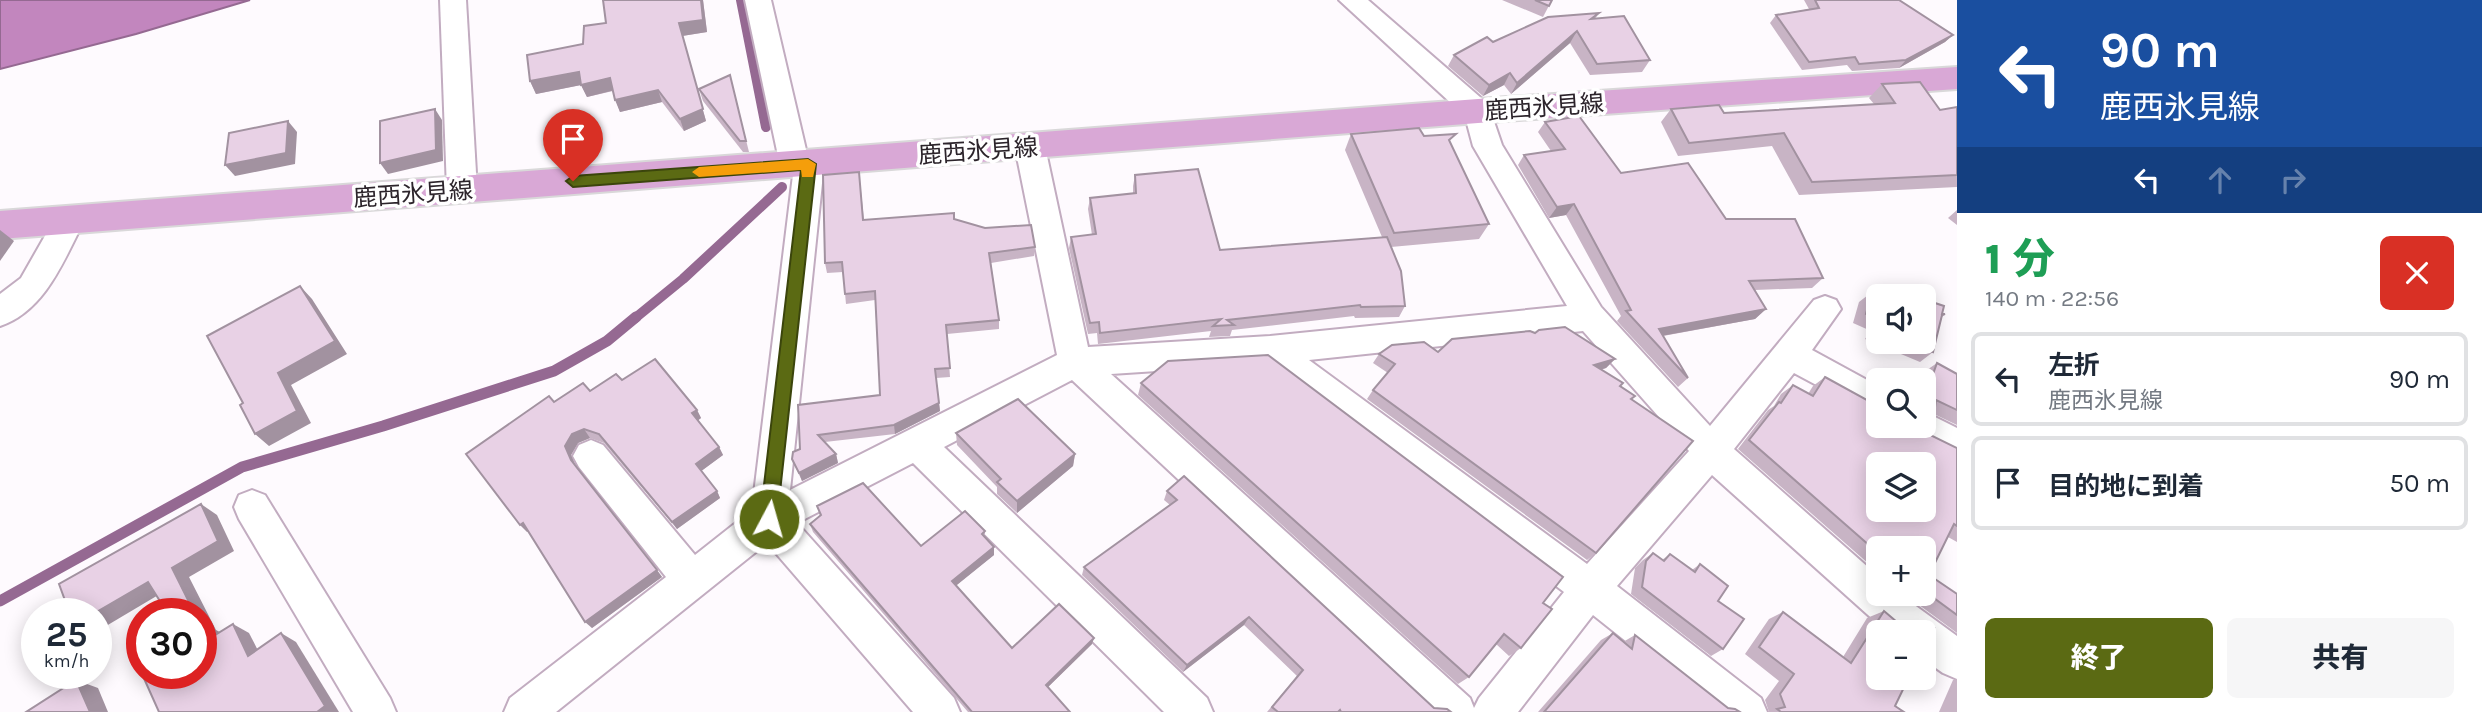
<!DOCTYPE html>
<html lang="ja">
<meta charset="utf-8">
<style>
:root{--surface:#fff;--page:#f6f6f7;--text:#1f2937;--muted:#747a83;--line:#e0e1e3;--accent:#5b6a13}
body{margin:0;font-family:Karla,"Noto Sans JP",sans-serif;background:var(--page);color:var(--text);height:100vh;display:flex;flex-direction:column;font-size:26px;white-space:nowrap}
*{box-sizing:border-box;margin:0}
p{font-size:23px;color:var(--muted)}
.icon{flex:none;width:38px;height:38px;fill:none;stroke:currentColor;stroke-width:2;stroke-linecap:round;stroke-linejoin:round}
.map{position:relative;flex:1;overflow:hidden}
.details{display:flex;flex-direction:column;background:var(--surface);width:525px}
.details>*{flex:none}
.guide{background:#1a4fa0;color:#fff;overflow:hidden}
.fabs{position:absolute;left:1866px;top:284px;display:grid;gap:14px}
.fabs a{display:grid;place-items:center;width:70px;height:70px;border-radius:10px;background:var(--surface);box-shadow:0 4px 18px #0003;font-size:35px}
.speed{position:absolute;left:21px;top:598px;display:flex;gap:14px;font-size:35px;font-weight:700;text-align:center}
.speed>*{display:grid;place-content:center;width:91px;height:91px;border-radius:50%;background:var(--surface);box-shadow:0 4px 18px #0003;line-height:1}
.speed small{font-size:18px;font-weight:400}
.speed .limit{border:10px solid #d22;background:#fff;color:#111}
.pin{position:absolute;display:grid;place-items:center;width:60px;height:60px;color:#fff;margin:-72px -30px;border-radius:50% 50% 50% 0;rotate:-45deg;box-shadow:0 0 7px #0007}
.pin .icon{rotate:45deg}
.me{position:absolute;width:77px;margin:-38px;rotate:6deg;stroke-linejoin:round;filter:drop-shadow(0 0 5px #0008)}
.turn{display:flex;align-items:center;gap:24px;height:147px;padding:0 28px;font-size:32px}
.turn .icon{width:91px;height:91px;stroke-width:2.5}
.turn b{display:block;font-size:49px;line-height:60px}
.lanes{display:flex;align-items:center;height:66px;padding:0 28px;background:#0003;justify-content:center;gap:35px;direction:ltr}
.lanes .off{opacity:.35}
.round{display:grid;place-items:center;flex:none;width:74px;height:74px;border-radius:10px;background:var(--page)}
.head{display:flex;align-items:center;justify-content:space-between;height:119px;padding:0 28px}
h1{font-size:42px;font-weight:800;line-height:52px;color:#1e9e55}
.primary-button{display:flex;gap:14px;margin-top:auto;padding:14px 28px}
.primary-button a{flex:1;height:80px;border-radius:10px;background:var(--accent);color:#fff;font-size:28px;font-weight:800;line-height:80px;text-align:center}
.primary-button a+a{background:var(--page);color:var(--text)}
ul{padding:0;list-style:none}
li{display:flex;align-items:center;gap:21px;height:94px;margin:0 14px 10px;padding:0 14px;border:4px solid var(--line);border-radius:10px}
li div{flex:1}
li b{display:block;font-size:26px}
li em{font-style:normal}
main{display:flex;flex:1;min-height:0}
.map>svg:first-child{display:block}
.water{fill:#c286be;stroke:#956992;stroke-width:2}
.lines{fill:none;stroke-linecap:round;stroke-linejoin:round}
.stream-far1{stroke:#956992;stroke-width:10}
.stream{stroke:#956992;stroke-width:11}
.minor-casing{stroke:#c2acc0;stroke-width:4}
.major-casing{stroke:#d9d8d9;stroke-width:4}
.minor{fill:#fff;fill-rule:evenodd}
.major{fill:#d9a8d6;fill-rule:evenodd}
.wall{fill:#c8b4c5}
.shaded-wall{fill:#a292a0}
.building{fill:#e8d1e5;stroke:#a292a0;stroke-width:2;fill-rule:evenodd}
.route{fill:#5b6a13;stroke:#3b450c;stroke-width:2}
.slow{fill:#f59e0b}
.labels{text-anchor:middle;stroke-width:7;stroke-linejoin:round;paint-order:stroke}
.street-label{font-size:24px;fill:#2c242b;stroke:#fff}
</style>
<main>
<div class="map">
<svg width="1957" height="712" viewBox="0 0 1957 712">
<rect width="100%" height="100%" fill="#fefafe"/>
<polygon class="water" points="0,0 250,0 136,34 0,69"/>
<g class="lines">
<g class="stream-far1">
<polyline points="741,0 766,127"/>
<polyline points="634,319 683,279 782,187"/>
</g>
<polyline class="stream" points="0,601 242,467 383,426 554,371 607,341 636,317"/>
<defs>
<g id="minor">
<polygon points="440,0 466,0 477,190 473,198 462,201 451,198 447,190"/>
<path d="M745,0H771L807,154L819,156L824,164L790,490L1057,355L1015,147L1020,139L1030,136L1040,139L1045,147L1088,347L1270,336L1567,306L1473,146L1465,116L1339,0H1368L1488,104L1502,145L1601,307L1710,426L1814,300L1825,296L1836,300L1841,309L1812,350L1878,386V418L1794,373L1734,449L1878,576V593H1898L1957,636V679L1943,673L1923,659V632H1887L1712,475L1617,586L1761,698L1767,712H1715L1593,615L1518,712H1427L1072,380L944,447L1207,698L1213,712H1164L913,463L797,523L954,698L960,712H913L767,543L556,712H504L510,698L666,577L579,467L573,456L579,445L591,440L603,445L695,555L752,510L793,175L785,173L780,165ZM1583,331L1689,451L1587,564L1309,360ZM1264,364L1564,592L1479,698L1474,708L1470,698L1111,374Z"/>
<path d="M69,209L80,213L84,221C64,260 45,311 0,326V294L21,278L58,213Z"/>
<polygon points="1923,411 1957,428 1957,461 1907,436 1902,425 1923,425"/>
<polygon points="252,490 265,495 390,698 396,712 353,712 239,519 234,507 239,495"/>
</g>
<polygon id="major" points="1957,67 1957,89 1478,123 0,239 0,211 1478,99"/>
</defs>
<use href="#minor" class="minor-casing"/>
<use href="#major" class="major-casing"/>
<use href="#minor" class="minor"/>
<use href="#major" class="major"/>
</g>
<g class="wall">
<polygon points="603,0 703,0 707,32 682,36 706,121 684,131 662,102 620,112 613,91 587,97 581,85 536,94 530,81 583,44 606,23"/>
<polygon points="1502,0 1552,0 1543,17"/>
<polygon points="1804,0 1899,0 1953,35 1945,42 1899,68 1852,71 1847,65 1802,70 1770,23 1776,15 1809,9"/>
<polygon points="1599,13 1595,19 1650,60 1642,72 1590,75 1570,43 1511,94 1504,85 1483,96 1448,66 1454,55 1493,42"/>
<polygon points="730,75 749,152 743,152 703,101 699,89"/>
<polygon points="1882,84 1940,110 1957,107 1957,187 1799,195 1772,146 1678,156 1661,122 1671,109 1724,113 1874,104 1869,98"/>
<polygon points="1545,122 1621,173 1726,219 1823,278 1812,288 1755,290 1766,309 1755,319 1663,336 1688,378 1678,387 1617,321 1621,316 1566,215 1549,218 1518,165 1524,155 1551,151 1538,132"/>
<polygon points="1351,134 1424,136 1450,144 1489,224 1479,239 1391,247 1405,306 1399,317 1355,318 1354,316 1232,330 1230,336 1209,337 1211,331 1098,344 1097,333 1088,334 1069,248 1071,237 1092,235 1088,209 1090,198 1133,194 1133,186 1135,175 1220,250 1382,237 1345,150"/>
<polygon points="859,172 864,220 954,219 1035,247 1034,256 991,263 999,320 999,329 947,334 950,377 936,378 940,411 895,434 825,442 836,454 838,463 802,481 792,459 800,449 798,405 880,395 875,300 846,304 843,272 827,273 825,263"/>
<polygon points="1957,210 1957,225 1948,218"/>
<polygon points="1872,292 1878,296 1878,341 1923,341 1942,314 1945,314 1942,317 1933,352 1920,362 1865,339 1871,331 1853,323 1859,302"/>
<polygon points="1535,333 1615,359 1606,368 1601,370 1620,386 1596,553 1587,560 1367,399 1373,390 1388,373 1373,363 1379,354 1438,352"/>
<polygon points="1937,363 1957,374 1957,425 1934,414 1923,421 1923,380 1921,380 1924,372"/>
<polygon points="1825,377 1878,425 1917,425 1920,430 1957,448 1957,542 1948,537 1929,575 1957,594 1957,633 1903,593 1923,593 1923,548 1878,548 1878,572 1738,449 1768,410 1774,406 1781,394 1793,385 1808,394 1813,386"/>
<polygon points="622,380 697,410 701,418 698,420 719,447 723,455 701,471 717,491 720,498 677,529 604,443 590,438 578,443 571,455 576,467 662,577 592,628 528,531 527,532 554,402"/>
<polygon points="1141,383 1543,603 1521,648 1509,656 1496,644 1469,677 1458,684 1138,395"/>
<polygon points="956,433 1075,454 1073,466 1017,513 997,494 997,487 957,445"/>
<polygon points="1167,491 1434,708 1451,712 1267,712 1297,676 1244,625 1183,672 1082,575 1084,567 1170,505 1164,500"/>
<polygon points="817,506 921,546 985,531 985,537 994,547 994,555 955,586 1012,648 1094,638 1092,644 1048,687 1070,712 968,712 813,532 810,524 820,516"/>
<polygon points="1653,553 1662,560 1670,554 1692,570 1700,564 1723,649 1711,656 1631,594 1635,568 1643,560"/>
<polygon points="1884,611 1895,706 1904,712 1769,712 1765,700 1779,681 1745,654 1769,619 1783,612 1843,657 1867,618"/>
<polygon points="1613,633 1623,642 1635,635 1728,708 1740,712 1538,712 1601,640"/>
<polygon points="1957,679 1957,712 1939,712 1953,680"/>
</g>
<g class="shaded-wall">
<polygon points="701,0 703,0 707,32 682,36 706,121 684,131 680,119 679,23"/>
<polygon points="1577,31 1570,43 1511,94 1517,83"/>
<polygon points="1953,35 1945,42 1899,68 1906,60"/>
<polygon points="579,72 610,78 615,90 587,97 581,85 536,94 530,81"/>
<polygon points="1510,73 1504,85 1483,96 1489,85"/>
<polygon points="658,90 662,102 620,112 615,100"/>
<polygon points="435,109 442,120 443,161 388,174 380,163"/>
<polygon points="288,121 297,132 295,164 235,176 225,165"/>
<polygon points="1574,204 1566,215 1549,218 1557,207"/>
<polygon points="0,230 14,241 0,261"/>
<polygon points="300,286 312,299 347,354 291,385 311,423 269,446 255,434 278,373"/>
<polygon points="1766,309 1755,319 1650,338 1659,329"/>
<polygon points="1615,359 1606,368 1585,374 1594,365"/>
<polygon points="939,403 940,411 895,434 894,425"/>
<polygon points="697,410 701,418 696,422 692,413"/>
<polygon points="584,429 590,438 578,443 571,455 577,469 571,460 565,446 572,434"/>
<polygon points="719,447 723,455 700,472 696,464"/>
<polygon points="836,454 838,463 802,481 799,473"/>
<polygon points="1075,454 1073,466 1017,513 1017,501"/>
<polygon points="717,491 720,498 677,529 672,522"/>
<polygon points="201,504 217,515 234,551 189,577 216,630 229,637 204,633 201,627 201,614 195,614 172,568"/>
<polygon points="523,523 530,530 527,532 520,525"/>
<polygon points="994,547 994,555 952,589 952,581"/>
<polygon points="657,570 662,577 592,628 585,622"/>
<polygon points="148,582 165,591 96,632 96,614 93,614"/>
<polygon points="1249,617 1244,625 1183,672 1187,665"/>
<polygon points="233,624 249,633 265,664 248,656"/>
<polygon points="281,633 296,642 339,712 317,712"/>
<polygon points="1094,638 1092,644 1045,690 1046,685"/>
<polygon points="76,680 98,688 108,712 90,712"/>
</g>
<g class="building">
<polygon points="603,0 701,0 703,20 679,23 703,109 680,119 658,90 615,100 610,78 581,85 579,72 530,81 527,55 583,44 584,26 606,23"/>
<polygon points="1535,0 1552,0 1549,6"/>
<polygon points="1815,0 1899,0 1953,35 1906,60 1859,64 1855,57 1809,62 1776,15 1819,8"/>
<polygon points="1599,13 1591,19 1624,16 1650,60 1597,64 1577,31 1517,83 1510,73 1489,85 1454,55 1487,37 1493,42 1548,17"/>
<polygon points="730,75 746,141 740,141 699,89"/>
<polygon points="1920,82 1940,110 1957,107 1957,175 1812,182 1784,133 1689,143 1671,109 1719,105 1724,113 1895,103 1882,84"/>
<polygon points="435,109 436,150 380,163 380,121"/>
<polygon points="1579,116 1621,173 1688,163 1726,219 1795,219 1823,278 1749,281 1766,309 1659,329 1688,378 1626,311 1631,310 1574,204 1557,207 1524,155 1565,149 1545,122"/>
<polygon points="288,121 286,153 225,165 229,133"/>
<polygon points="1419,128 1424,136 1456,134 1449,140 1489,224 1394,233 1351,134"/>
<polygon points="1198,169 1220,250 1387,237 1401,271 1405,306 1361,307 1360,305 1227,320 1234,325 1213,326 1221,319 1100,333 1099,322 1090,323 1071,237 1096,234 1090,198 1136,193 1135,175"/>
<polygon points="859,172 863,220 954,213 954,219 985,228 1031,225 1035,247 989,253 999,320 946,325 950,368 935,369 939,403 894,425 818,435 836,454 799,473 792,459 793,452 800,449 798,405 880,395 875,291 845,294 842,262 825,263 823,175"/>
<polygon points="300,286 335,341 278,373 297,411 255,434 240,405 243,403 207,336"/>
<polygon points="1880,291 1893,296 1878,296 1878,319 1866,314 1872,292"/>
<polygon points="1923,299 1944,306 1942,314 1945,314 1942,315 1933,352 1908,341 1923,341"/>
<polygon points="1565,327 1615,359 1594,365 1623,383 1620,386 1635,396 1631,399 1693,441 1596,553 1373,390 1395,364 1379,354 1392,345 1424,342 1438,352 1452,339 1530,331 1535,333 1539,330"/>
<polygon points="1268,355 1563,577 1543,603 1552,609 1521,648 1504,634 1469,677 1141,383 1168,361"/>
<polygon points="655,359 697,410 692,413 719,447 696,464 717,491 672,522 599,434 584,429 572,434 565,446 571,460 657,570 585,622 523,523 520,525 466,454 549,396 554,402 583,383 590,391 616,374 622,380"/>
<polygon points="1937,363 1957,374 1957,410 1936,400 1934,414 1923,414 1923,402"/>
<path d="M1825,377L1878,406V425H1913L1915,426L1917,425L1920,430L1957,448V526L1954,524L1929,575L1957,594V615L1923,590V548H1878V553L1749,440L1779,402L1781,403L1793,385L1813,396ZM1878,464H1923V509H1878Z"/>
<polygon points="1018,399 1075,454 1017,501 997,482 1001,479 956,433"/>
<polygon points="1184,476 1434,708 1447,709 1451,712 1341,712 1340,710 1338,712 1278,712 1272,707 1303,670 1249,617 1187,665 1084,567 1177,500 1167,491"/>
<polygon points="863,483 921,546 965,511 985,531 982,534 994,547 952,581 1012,648 1059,604 1094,638 1046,685 1070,712 972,712 810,524 821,515 817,506"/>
<polygon points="201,504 218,541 172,568 195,614 168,614 148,582 93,614 70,614 59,584"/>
<polygon points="1653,553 1664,561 1670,554 1695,572 1700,564 1728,586 1718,601 1744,619 1723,649 1642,587 1646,561"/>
<polygon points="1884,611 1904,628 1934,628 1923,649 1923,632 1878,632 1878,677 1909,677 1895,706 1904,712 1781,712 1777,709 1785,707 1780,694 1794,674 1759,647 1783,612 1851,663"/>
<polygon points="233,624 248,656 281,633 325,706 317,712 159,712 142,674 201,674 201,627 204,633 212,628 215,635"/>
<polygon points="1613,633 1632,649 1635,635 1728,708 1735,709 1740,712 1544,712"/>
<polygon points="142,639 142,672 130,647"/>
<polygon points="76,680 90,712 26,712"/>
</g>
<polygon class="route" points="808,159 816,164 777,519 775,525 769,527 762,525 760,519 801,170 573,187 566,181 573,176"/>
<polygon class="slow" points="808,159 816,164 813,177 802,177 801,170 699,177 692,172 699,167"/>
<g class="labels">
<g class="street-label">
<text transform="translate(1544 107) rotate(-4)" y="8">鹿西氷見線</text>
<text transform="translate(978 151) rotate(-4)" y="8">鹿西氷見線</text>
<text transform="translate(413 194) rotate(-4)" y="8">鹿西氷見線</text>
</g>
</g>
</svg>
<div class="fabs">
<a><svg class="icon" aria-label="sound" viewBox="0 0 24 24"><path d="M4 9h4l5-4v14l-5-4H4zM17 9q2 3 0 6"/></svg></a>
<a><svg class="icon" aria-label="search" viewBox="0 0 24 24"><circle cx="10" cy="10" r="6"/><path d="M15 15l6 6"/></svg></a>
<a><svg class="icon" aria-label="layers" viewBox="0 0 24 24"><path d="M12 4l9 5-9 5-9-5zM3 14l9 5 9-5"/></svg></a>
<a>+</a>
<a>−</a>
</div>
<div class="speed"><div>25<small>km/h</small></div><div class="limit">30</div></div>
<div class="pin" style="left:573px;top:181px;background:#d93025"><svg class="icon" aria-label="arrive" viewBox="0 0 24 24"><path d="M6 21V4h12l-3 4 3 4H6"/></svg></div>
<svg class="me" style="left:769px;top:519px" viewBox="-20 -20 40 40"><circle r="17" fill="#5b6a13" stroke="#fff" stroke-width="3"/><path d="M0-11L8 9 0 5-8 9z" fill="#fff"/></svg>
</div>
<section class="details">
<div class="guide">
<div class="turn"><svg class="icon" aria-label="left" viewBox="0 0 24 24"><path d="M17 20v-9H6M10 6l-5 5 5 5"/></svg><div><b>90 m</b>鹿西氷見線</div></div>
<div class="lanes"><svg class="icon" aria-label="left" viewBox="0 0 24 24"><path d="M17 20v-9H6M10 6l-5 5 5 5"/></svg><svg class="icon off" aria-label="ahead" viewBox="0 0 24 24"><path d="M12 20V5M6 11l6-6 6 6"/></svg><svg class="icon off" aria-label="right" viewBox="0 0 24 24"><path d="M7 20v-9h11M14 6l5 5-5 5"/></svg></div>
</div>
<div class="head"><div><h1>1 分</h1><p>140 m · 22:56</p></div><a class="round" style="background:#d93025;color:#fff"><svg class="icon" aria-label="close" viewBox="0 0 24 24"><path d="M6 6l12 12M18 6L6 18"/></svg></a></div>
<ul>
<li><svg class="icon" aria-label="left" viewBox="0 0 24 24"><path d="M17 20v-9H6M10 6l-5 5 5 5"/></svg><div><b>左折</b><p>鹿西氷見線</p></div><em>90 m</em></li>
<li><svg class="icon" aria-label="arrive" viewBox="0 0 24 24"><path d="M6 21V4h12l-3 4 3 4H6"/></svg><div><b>目的地に到着</b></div><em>50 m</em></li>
</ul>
<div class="primary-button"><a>終了</a><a>共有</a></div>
</section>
</main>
